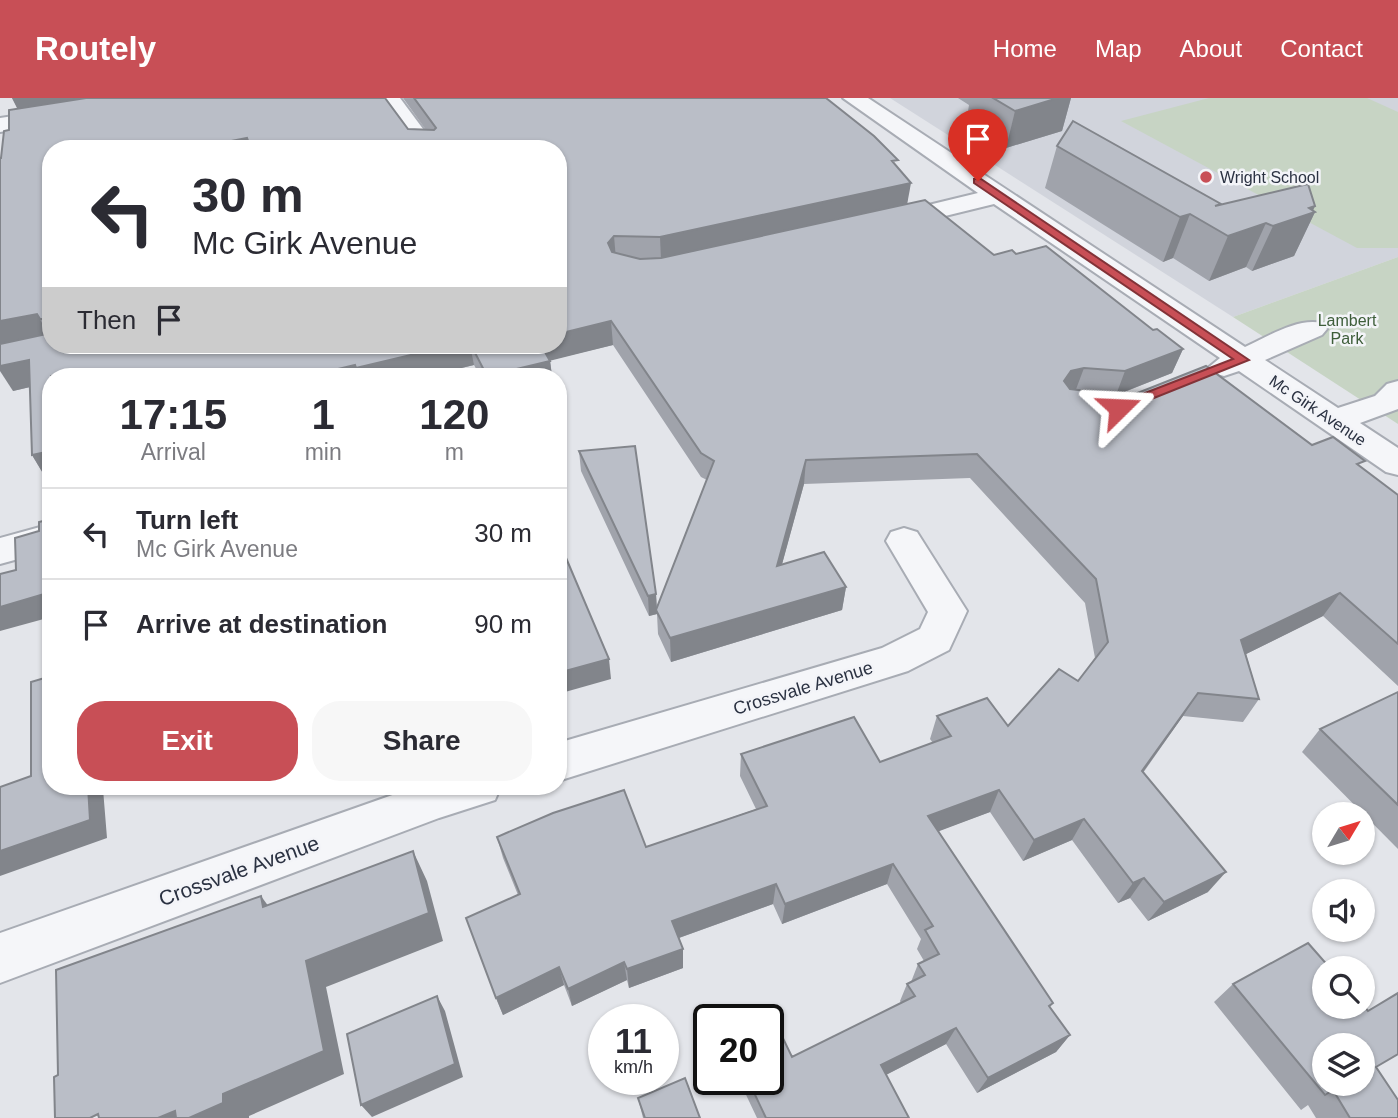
<!DOCTYPE html>
<style>
:root{--surface:#fff;--page:#f7f7f7;--text:#2b2b33;--muted:#7c7c81;--line:#e1e1e2;--accent:#c84f56}
body{margin:0;font-family:Helvetica,sans-serif;background:var(--page);color:var(--text);height:100vh;display:flex;flex-direction:column;font-size:26px;white-space:nowrap}
*{box-sizing:border-box;margin:0}
p{font-size:23px;color:var(--muted)}
.icon{flex:none;width:38px;height:38px;fill:none;stroke:currentColor;stroke-width:2;stroke-linecap:round;stroke-linejoin:round}
.map{position:relative;flex:1;overflow:hidden}
.panel{position:absolute;left:42px;top:270px;width:525px;height:427px;display:flex;flex-direction:column;background:var(--surface);border-radius:28px;box-shadow:0 2px 5px #0004}
.panel>*{flex:none}
.hud{position:absolute;left:42px;top:42px;width:525px;height:214px;border-radius:28px;box-shadow:0 2px 5px #0004;background:#fff;color:var(--text);overflow:hidden}
.needle{width:46px;rotate:52deg}
.fabs{position:absolute;left:1312px;top:704px;display:grid;gap:14px}
.fabs a{display:grid;place-items:center;width:63px;height:63px;border-radius:50%;background:var(--surface);box-shadow:0 2px 5px #0004;font-size:35px}
.speed{position:absolute;left:588px;top:906px;display:flex;gap:14px;font-size:35px;font-weight:700;text-align:center}
.speed>*{display:grid;place-content:center;width:91px;height:91px;border-radius:50%;background:var(--surface);box-shadow:0 2px 5px #0004;line-height:1}
.speed small{font-size:18px;font-weight:400}
.speed .limit{border:4px solid #111;border-radius:10px;background:#fff;color:#111}
.pin{position:absolute;display:grid;place-items:center;width:60px;height:60px;color:#fff;margin:-72px -30px;border-radius:50% 50% 50% 0;rotate:-45deg;box-shadow:0 0 7px #0007}
.pin .icon{rotate:45deg}
.me{position:absolute;width:77px;margin:-38px;rotate:69deg;stroke-linejoin:round;filter:drop-shadow(0 0 5px #0008)}
.turn{display:flex;align-items:center;gap:24px;height:147px;padding:0 35px;font-size:32px}
.turn .icon{width:91px;height:91px;stroke-width:2.5}
.turn b{display:block;font-size:49px;line-height:60px}
.then{display:flex;align-items:center;height:66px;padding:0 35px;background:#0003;gap:14px;font-size:26px}
.eta{display:flex;justify-content:space-evenly;align-items:center;height:119px;text-align:center}
.eta b{font-size:42px;font-weight:800;line-height:49px}
.cta{display:flex;gap:14px;margin-top:auto;padding:14px 35px}
.cta a{flex:1;height:80px;border-radius:28px;background:var(--accent);color:#fff;font-size:28px;font-weight:800;line-height:80px;text-align:center}
.cta a+a{background:var(--page);color:var(--text)}
ul{padding:0;list-style:none}
li{display:flex;align-items:center;gap:21px;height:91px;padding:0 35px;border-top:2px solid var(--line)}
li div{flex:1}
li b{display:block;font-size:26px}
li em{font-style:normal}
header{display:flex;align-items:center;gap:42px;box-sizing:border-box;height:98px;padding:0 35px;background:var(--accent);color:#fff}
header strong{font-size:33px}
nav{display:flex;gap:38px;margin-inline-start:auto;font-size:24px}
.map>svg:first-child{display:block}
.built{fill:#d1d4dc}
.green{fill:#c7d4c4}
.lines{fill:none;stroke-linecap:round;stroke-linejoin:round}
.minor-casing{stroke:#a8acb4;stroke-width:4}
.minor{fill:#f5f6f9;fill-rule:evenodd}
.wall{fill:#a0a3ab;fill-rule:evenodd}
.shaded-wall{fill:#82858b}
.building{fill:#babec7;stroke:#82858b;stroke-width:2;fill-rule:evenodd}
.route{fill:#c84f56;stroke:#823338;stroke-width:2}
.poi-dot{fill:#c84f56;stroke:#f3f4f8;stroke-width:2.5}
.labels{text-anchor:middle;stroke-width:5;stroke-linejoin:round;paint-order:stroke}
.far-poi-label{font-size:16px;fill:#2b3242;stroke:#f3f4f8;text-anchor:start}
.far-park-label{font-size:16px;fill:#3d5d39;stroke:#f3f4f8}
.far-street-label{font-size:16px;fill:#2b3242;stroke:#f3f4f8}
.street-label{font-size:18px;fill:#2b3242;stroke:#f3f4f8}
.near-street-label{font-size:21px;fill:#2b3242;stroke:#f3f4f8}
</style>
<header>
<strong>Routely</strong>
<nav><a>Home</a><a>Map</a><a>About</a><a>Contact</a></nav>
</header>
<div class="map">
<svg width="1398" height="1020" viewBox="0 0 1398 1020">
<rect width="100%" height="100%" fill="#e3e5ea"/>
<polygon class="built" points="890,0 1398,0 1398,159 1233,219"/>
<g class="green">
<polygon points="1209,0 1367,0 1398,14 1398,150 1357,150 1121,23"/>
<polygon points="1398,159 1398,326 1233,219"/>
</g>
<g class="lines">
<defs>
<g id="minor">
<polygon points="378,0 400,0 438,51 415,51"/>
<path d="M843,0H868L1245,249C1267,239 1298,219 1322,225L1327,231L1322,237L1265,262L1338,310L1375,298L1387,286L1398,283V311L1360,325L1398,350V377L1386,374L1239,273L1224,278L1213,275L1209,269L1220,260L994,106L888,132L879,129L875,124L879,119L978,95Z"/>
<polygon points="60,11 68,13 71,18 68,23 0,34 0,20"/>
<polygon points="51,426 51,452 0,466 0,440"/>
<polygon points="904,430 917,434 967,513 949,552 908,573 558,683 558,645 882,550 920,531 928,514 886,443 891,434"/>
<polygon points="418,688 501,688 495,702 439,720 0,885 0,835"/>
</g>
</defs>
<use href="#minor" class="minor-casing"/>
<use href="#minor" class="minor"/>
</g>
<g class="wall">
<path d="M12,0H385L408,31L426,32L403,0H826L897,68L907,106L994,157L1016,156L1153,232L1183,251L1172,275L1117,297L1312,347L1361,369L1398,397V588L1323,518L1246,556L1259,601L1243,624L1183,618L1143,675L1208,794L1148,823L1130,800L1118,805L1072,742L1023,763L990,714L938,733L1053,905L1050,909L1070,937L1056,954L977,995L946,946L886,977L909,1020H757L739,982H768L792,959L901,905L900,903L907,886L911,884L918,866L924,863L917,851L921,841L887,786L782,826L773,806L679,840L683,851V870L629,890L627,882L572,908L564,887L503,917L496,900L518,797L503,760L497,739L646,749L756,711L740,678L741,656L880,664L933,645L930,641L937,618L1008,628L1078,583L1095,560L1085,505L970,380L804,386L782,466L846,489L842,512L671,564L658,536L657,516L649,518L581,373L579,353L656,496L657,511L707,382L701,379L613,247L550,262L552,278H480L474,267L428,278H51L47,382L32,357L30,289L13,293L1,60L9,32L18,11ZM51,51H558V247H51Z"/>
<polygon points="958,0 1071,0 1062,33 1006,50 966,26 969,7"/>
<polygon points="1057,48 1221,106 1315,114 1294,158 1252,173 1246,169 1209,183 1173,160 1163,164 1045,90"/>
<polygon points="1398,594 1398,751 1302,654 1320,631"/>
<polygon points="1233,886 1368,913 1376,969 1398,1020 1316,1020 1308,1007 1301,1012 1214,904"/>
<polygon points="638,1000 700,1020 643,1020"/>
</g>
<g class="shaded-wall">
<polygon points="12,0 113,0 19,14"/>
<polygon points="1052,0 1071,0 1062,33 1006,50 1015,13"/>
<polygon points="247,40 251,51 191,51"/>
<polygon points="911,85 907,107 661,162 660,139"/>
<polygon points="1315,108 1312,115 1315,114 1294,158 1252,173 1273,128"/>
<polygon points="1190,116 1173,160 1163,164 1180,119"/>
<polygon points="1266,125 1246,169 1209,183 1228,138"/>
<polygon points="614,138 616,161 608,145"/>
<polygon points="37,216 50,239 0,250 0,223"/>
<polygon points="611,223 613,247 541,265 538,247 558,247 558,236"/>
<polygon points="453,247 470,247 474,267 428,278 359,278 356,270"/>
<polygon points="1183,251 1172,275 1116,297 1125,273"/>
<polygon points="29,262 43,286 13,293 0,273 0,268"/>
<polygon points="550,263 552,278 488,278"/>
<polygon points="355,267 359,278 309,278"/>
<polygon points="1084,270 1075,294 1063,297 1064,283 1071,273"/>
<polygon points="51,353 51,381 47,382 32,357"/>
<polygon points="806,362 804,386 775,492 777,468"/>
<polygon points="846,489 842,512 671,564 670,540"/>
<polygon points="51,494 51,519 0,533 0,509"/>
<polygon points="1340,495 1323,518 1226,566 1241,542"/>
<polygon points="656,496 657,516 649,518 648,498"/>
<polygon points="609,561 611,581 558,596 558,575"/>
<polygon points="1198,595 1183,618 1128,695 1142,673"/>
<polygon points="88,688 114,688 103,691 107,740 0,778 0,753"/>
<polygon points="204,688 225,688 208,694"/>
<polygon points="254,688 267,688 256,692"/>
<polygon points="999,692 990,714 921,740 928,718"/>
<polygon points="1084,721 1072,742 1023,763 1034,742"/>
<polygon points="413,753 427,783 443,843 326,889 344,976 249,1018 249,1020 189,1020 223,996 306,863"/>
<polygon points="893,766 887,786 782,826 785,806"/>
<polygon points="1226,774 1208,794 1148,823 1164,804"/>
<polygon points="1144,780 1130,800 1118,805 1133,785"/>
<polygon points="776,786 773,806 673,842 672,823"/>
<polygon points="261,798 282,827 263,809"/>
<polygon points="683,851 683,870 629,890 627,871"/>
<polygon points="624,864 627,882 572,908 568,891"/>
<polygon points="559,869 564,887 503,917 496,900"/>
<polygon points="437,898 445,913 463,979 372,1019 361,1007"/>
<polygon points="956,930 946,946 874,983 881,967"/>
<polygon points="1070,937 1056,954 977,995 988,980"/>
<polygon points="175,1013 185,1020 158,1020"/>
</g>
<g class="building">
<polygon points="86,0 385,0 408,31 434,32 436,30 414,0 826,0 874,38 898,62 892,63 911,85 660,139 614,138 608,145 612,154 640,161 661,160 925,102 994,157 1012,152 1016,156 1046,148 1153,232 1157,231 1183,251 1125,273 1084,270 1071,273 1064,283 1070,291 1130,298 1206,268 1312,347 1333,339 1365,363 1357,366 1398,397 1398,546 1340,495 1241,542 1259,601 1198,595 1142,673 1226,774 1164,804 1144,780 1133,785 1084,721 1034,742 999,692 928,718 1053,905 1049,908 1070,937 988,980 956,930 881,967 909,1020 766,1020 748,982 768,982 768,940 780,934 792,959 915,898 907,886 925,877 918,866 939,856 925,832 933,828 893,766 785,806 776,786 672,823 683,851 627,871 624,864 568,891 559,869 496,900 466,820 520,796 497,739 553,715 624,692 646,749 767,708 741,656 854,619 880,664 951,638 937,618 987,600 1008,628 1059,571 1078,583 1108,544 1096,481 977,356 806,362 777,468 824,454 846,489 670,540 656,512 714,363 701,355 611,223 558,236 558,51 471,51 469,48 457,51 251,51 247,40 191,51 51,51 51,221 40,221 37,216 0,223 0,60 1,60 4,33 9,32 9,12"/>
<polygon points="993,0 1058,0 1015,13"/>
<polygon points="1073,23 1221,106 1215,108 1308,86 1315,108 1309,110 1315,114 1273,128 1266,125 1228,138 1190,116 1180,119 1057,48"/>
<polygon points="51,235 51,247 453,247 356,270 355,267 309,278 51,278 51,353 32,357 29,262 0,268 0,246"/>
<polygon points="471,247 541,247 550,263 487,278"/>
<polygon points="635,348 656,496 648,498 579,353"/>
<polygon points="51,421 51,494 0,509 0,476 16,472 15,440 39,433 39,424"/>
<polygon points="558,441 609,561 558,575"/>
<polygon points="51,578 51,688 88,688 90,722 0,753 0,689 31,678 31,584"/>
<polygon points="1398,594 1398,707 1320,631"/>
<polygon points="413,753 429,815 306,863 324,953 223,996 223,1005 189,1020 176,1020 175,1013 158,1020 99,1020 98,1016 90,1020 55,1020 54,979 58,977 56,872 261,798 263,809"/>
<path d="M1308,845L1330,870H1325V908H1363V907L1368,913L1398,895V956L1376,969L1398,1002V1020H1350L1333,992L1325,997L1233,886ZM1325,947H1363V985H1325Z"/>
<polygon points="437,898 455,966 361,1007 347,936"/>
<polygon points="685,980 700,1020 645,1020 638,1000"/>
</g>
<polygon class="route" points="974,81 981,81 1249,262 1124,312 1114,312 1114,307 1233,261 974,85"/>
<circle class="poi-dot" cx="1206" cy="79" r="7"/>
<g class="labels">
<g class="far-poi-label">
<text x="1220" y="85">Wright School</text>
</g>
<g class="far-park-label">
<text x="1347" y="228">Lambert<tspan x="1347" dy="18">Park</tspan></text>
</g>
<g class="far-street-label">
<text transform="translate(1318 312) rotate(34)" y="6">Mc Girk Avenue</text>
</g>
<g class="street-label">
<text transform="translate(803 590) rotate(-17)" y="6">Crossvale Avenue</text>
</g>
<g class="near-street-label">
<text transform="translate(239 773) rotate(-20)" y="7">Crossvale Avenue</text>
</g>
</g>
</svg>
<div class="fabs">
<a><svg class="needle" viewBox="-14 -14 28 28"><path d="M0-13l5 13h-10z" fill="#e53935"/><path d="M0 13l5-13h-10z" fill="#7c7c81"/></svg></a>
<a><svg class="icon" aria-label="sound" viewBox="0 0 24 24"><path d="M4 9h4l5-4v14l-5-4H4zM17 9q2 3 0 6"/></svg></a>
<a><svg class="icon" aria-label="search" viewBox="0 0 24 24"><circle cx="10" cy="10" r="6"/><path d="M15 15l6 6"/></svg></a>
<a><svg class="icon" aria-label="layers" viewBox="0 0 24 24"><path d="M12 4l9 5-9 5-9-5zM3 14l9 5 9-5"/></svg></a>
</div>
<div class="speed"><div>11<small>km/h</small></div><div class="limit">20</div></div>
<div class="pin" style="left:978px;top:83px;background:#d93025"><svg class="icon" aria-label="arrive" viewBox="0 0 24 24"><path d="M6 21V4h12l-3 4 3 4H6"/></svg></div>
<svg class="me" style="left:1119px;top:310px" viewBox="-20 -20 40 40"><path d="M0-17L14 15 0 8-14 15z" fill="#c84f56" stroke="#fff" stroke-width="4"/></svg>
<div class="hud">
<div class="turn"><svg class="icon" aria-label="left" viewBox="0 0 24 24"><path d="M17 20v-9H6M10 6l-5 5 5 5"/></svg><div><b>30 m</b>Mc Girk Avenue</div></div>
<div class="then">Then<svg class="icon" aria-label="arrive" viewBox="0 0 24 24"><path d="M6 21V4h12l-3 4 3 4H6"/></svg></div>
</div>
<section class="panel">
<div class="eta">
<div><b>17:15</b><p>Arrival</p></div>
<div><b>1</b><p>min</p></div>
<div><b>120</b><p>m</p></div>
</div>
<ul>
<li><svg class="icon" aria-label="left" viewBox="0 0 24 24"><path d="M17 20v-9H6M10 6l-5 5 5 5"/></svg><div><b>Turn left</b><p>Mc Girk Avenue</p></div><em>30 m</em></li>
<li><svg class="icon" aria-label="arrive" viewBox="0 0 24 24"><path d="M6 21V4h12l-3 4 3 4H6"/></svg><div><b>Arrive at destination</b></div><em>90 m</em></li>
</ul>
<div class="cta"><a>Exit</a><a>Share</a></div>
</section>
</div>
